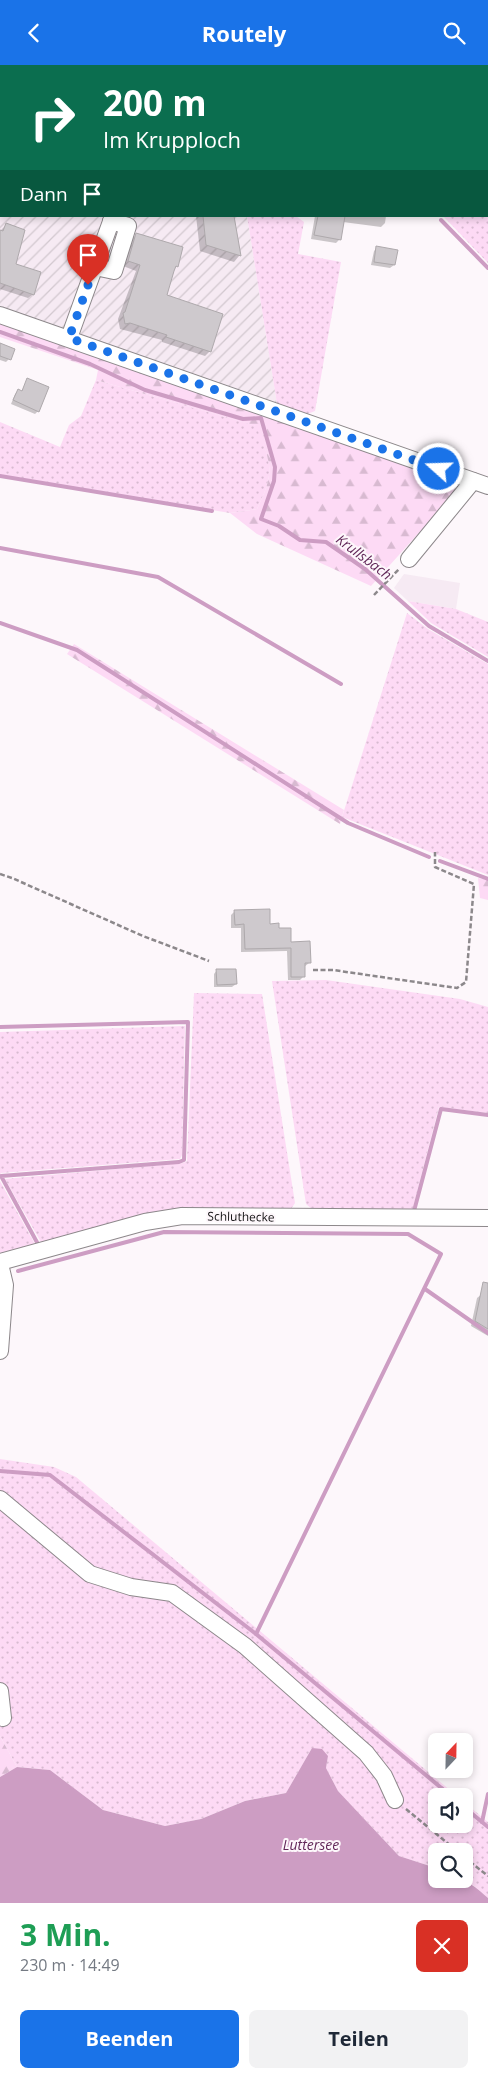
<!DOCTYPE html>
<html lang="de">
<meta charset="utf-8">
<style>
:root{--surface:#fff;--page:#f2f2f3;--text:#1f2937;--muted:#747a83;--accent:#1a73e8}
body{margin:0;font-family:"Open Sans",sans-serif;background:var(--page);color:var(--text);height:100vh;display:flex;flex-direction:column;font-size:19px;white-space:nowrap}
*{box-sizing:border-box;margin:0}
p{font-size:16px;color:var(--muted)}
.icon{flex:none;width:28px;height:28px;fill:none;stroke:currentColor;stroke-width:2;stroke-linecap:round;stroke-linejoin:round}
.map{position:relative;height:1838px;overflow:hidden}
.side{display:flex;flex-direction:column;background:var(--surface);flex:1}
.side>*{flex:none}
.banner{position:absolute;left:0px;top:0px;width:489px;height:152px;box-shadow:0 2px 8px #0003;background:#0b6e4f;color:#fff;overflow:hidden}
.needle{width:32px;rotate:22deg}
.tools{position:absolute;left:428px;top:1668px;display:grid;gap:10px}
.tools a{display:grid;place-items:center;width:45px;height:45px;border-radius:8px;background:var(--surface);box-shadow:0 2px 8px #0003;font-size:25px}
.pin{position:absolute;display:grid;place-items:center;width:42px;height:42px;color:#fff;margin:-51px -21px;border-radius:50% 50% 50% 0;rotate:-45deg;box-shadow:0 0 5px #0007}
.pin .icon{rotate:45deg}
.me{position:absolute;width:55px;margin:-28px;rotate:290deg;stroke-linejoin:round;filter:drop-shadow(0 0 4px #0008)}
.turn{display:flex;align-items:center;gap:18px;height:105px;padding:0 20px;font-size:22px}
.turn .icon{width:65px;height:65px;stroke-width:2.5}
.turn b{display:block;font-size:35px;line-height:42px}
.then{display:flex;align-items:center;height:48px;padding:0 20px;background:#0003;gap:10px;font-size:19px}
.round{display:grid;place-items:center;flex:none;width:52px;height:52px;border-radius:8px;background:var(--page)}
.overview{display:flex;align-items:center;justify-content:space-between;height:85px;padding:0 20px}
h1{font-size:30px;font-weight:700;line-height:38px;color:#1e9e55}
.cta{display:flex;gap:10px;margin-top:auto;padding:10px 20px}
.cta a{flex:1;height:58px;border-radius:8px;background:var(--accent);color:#fff;font-size:20px;font-weight:700;line-height:58px;text-align:center}
.cta a+a{background:var(--page);color:var(--text)}
header{display:flex;justify-content:space-between;align-items:center;height:65px;padding:0 20px;background:var(--accent);color:#fff;font-size:22px;font-weight:700}
.map>svg:first-child{display:block}
.built{fill:#f6eaf3}
.industrial{fill:url(#industrial-furrows)}
.green{fill:url(#green-dots)}
.forest{fill:url(#forest-firs)}
.water{fill:#cd9dc3}
.shadow{fill:#0003}
.lines{fill:none;stroke-linecap:round;stroke-linejoin:round}
.stream{stroke:#cd9dc3;stroke-width:4}
.building{fill:#cec9cd;stroke:#aea9ac}
.minor-casing{stroke:#8d888b;stroke-width:18}
.path{stroke:#8c888b;stroke-width:2.5;stroke-dasharray:5 2.5;stroke-linecap:butt}
.minor{stroke:#fff;stroke-width:16}
.route{stroke:#1a73e8;stroke-width:9;stroke-dasharray:0 16.2}
.labels{text-anchor:middle;stroke-width:4;stroke-linejoin:round;paint-order:stroke}
.street-label{font-size:12px;fill:#141314;stroke:#fdf7fb}
.water-label{font-size:14px;font-style:italic;fill:#622859;stroke:#fdf7fb}
</style>
<header><svg class="icon" aria-label="back" viewBox="0 0 24 24"><path d="M15 5l-7 7 7 7"/></svg>Routely<svg class="icon" aria-label="search" viewBox="0 0 24 24"><circle cx="10" cy="10" r="6"/><path d="M15 15l6 6"/></svg></header>
<div class="map">
<svg width="488" height="1838" viewBox="0 0 488 1838">
<defs>
<pattern id="industrial-furrows" width="10" height="10" patternUnits="userSpaceOnUse" patternTransform="scale(1.25)"><rect width="10" height="10" fill="#f6eaf3"/><path d="M-1 1l2-2M0 10L10 0M9 11l2-2" fill="none" stroke="#d2c8cf"/></pattern>
<pattern id="green-dots" width="8" height="8" patternUnits="userSpaceOnUse" patternTransform="scale(1.25)"><rect width="8" height="8" fill="#fddaf5"/><path d="M2 2h.1M6 6h.1" fill="none" stroke="#d8bad1" stroke-width="1.8" stroke-linecap="round"/></pattern>
<pattern id="forest-firs" width="22" height="20" patternUnits="userSpaceOnUse" patternTransform="scale(1.25)"><rect width="22" height="20" fill="#fddaf5"/><path d="M5 1l3.5 6h-7zM16 11l3.5 6h-7z" fill="#d8bad1"/></pattern>
</defs>
<rect width="100%" height="100%" fill="#fdf7fb"/>
<polygon class="built" points="404,509 460,518 456,544 408,536 394,523"/>
<polygon class="industrial" points="0,0 222,0 1,1 1,151 247,151 277,339 0,241"/>
<g class="green">
<polygon points="488,64 488,198 443,151 488,151"/>
<polygon points="247,151 296,151 304,157 298,189 341,197 315,346 305,350 277,339"/>
<path d="M96,315L257,361C271,400 276,405 257,444L230,448L0,410V357L60,382L69,360L81,351Z"/>
<polygon points="408,536 456,544 488,557 488,592 431,558"/>
<polygon points="407,548 428,564 488,599 488,810 342,752"/>
<polygon points="326,915 460,934 488,942 488,1048 439,1042 412,1146 313,1145 306,1139 272,916"/>
<polygon points="194,928 262,929 295,1138 289,1147 184,1147 42,1179 5,1114 183,1098 187,1096"/>
<polygon points="185,961 182,1090 180,1094 1,1108 0,1110 0,967"/>
<polygon points="0,1116 36,1181 0,1188"/>
<polygon points="0,1394 54,1402 76,1412 457,1731 436,1731 436,1759 464,1759 464,1737 488,1757 488,1833 474,1821 461,1814 464,1814 464,1786 436,1786 436,1803 399,1791 338,1726 326,1703 328,1691 312,1683 286,1728 245,1736 201,1754 165,1761 103,1745 50,1705 17,1702 0,1671"/>
</g>
<g class="forest">
<path d="M0,256L456,418L453,430L371,521L257,469L230,448L257,444C276,405 271,399 256,361L96,315L98,305L0,272Z"/>
<polygon points="74,579 344,745 340,759 67,589"/>
<polygon points="478,813 488,815 488,835 480,833"/>
<polygon points="0,1671 17,1702 0,1712"/>
</g>
<path class="water" d="M312,1683L322,1684L328,1691L326,1703L338,1726L399,1791L436,1803V1814C464,1814 467,1814 488,1833V1838H0V1712L17,1702L50,1705L103,1745L165,1761L201,1754L245,1736L286,1728Z"/>
<g class="shadow">
<polygon points="16,0 72,0 15,1"/>
<polygon points="179,0 195,0 201,1 178,1"/>
<polygon points="196,151 233,151 239,191 234,197 200,186"/>
<polygon points="315,151 386,151 385,158 381,162 343,157 340,174 336,178 311,174"/>
<polygon points="6,160 15,199 33,229 28,233 0,224 0,166"/>
<polygon points="137,169 177,201 173,205 165,231 210,286 205,291 162,277 162,275 120,264 118,254 136,206 123,201 131,175"/>
<polygon points="377,183 394,200 390,203 371,200 374,186"/>
<polygon points="0,279 9,294 6,297 0,295"/>
<polygon points="28,314 38,346 35,349 11,339 15,329 18,326 21,327"/>
<polygon points="235,846 278,864 309,898 304,902 304,911 300,915 288,915 287,886 241,887 241,863 231,863 231,850"/>
<polygon points="217,905 236,919 232,922 214,922 214,909"/>
<polygon points="482,1229 488,1231 488,1271 471,1261 477,1233"/>
</g>
<g class="lines">
<g class="stream">
<polyline points="431,1 432,0"/>
<polyline points="441,155 488,203"/>
<polyline points="0,267 90,299 145,325 243,354 261,353 275,402 274,416 261,454 279,461 300,475 326,477 365,504 429,561 488,596"/>
<polyline points="0,411 212,446"/>
<polyline points="0,483 158,512 341,619"/>
<polyline points="0,558 77,585 348,758 429,792"/>
<polyline points="440,796 488,814"/>
<polyline points="0,962 188,957 184,1095 179,1097 1,1111 39,1181"/>
<polyline points="414,1146 441,1044 488,1050"/>
<polyline points="18,1206 164,1167 408,1169 441,1189 256,1569"/>
<polyline points="425,1224 488,1268"/>
<polyline points="0,1406 50,1410 256,1569 451,1731"/>
<polyline points="464,1742 488,1762"/>
<polyline points="482,1757 488,1729"/>
</g>
</g>
<g class="building">
<polygon points="203,151 234,151 241,191 206,180"/>
<polygon points="318,151 345,151 341,175 314,170"/>
<polygon points="6,158 25,165 16,199 41,207 34,230 0,218 0,165 3,166"/>
<polygon points="136,168 183,182 178,202 176,201 174,206 167,230 223,249 211,287 166,272 167,270 130,258 125,259 123,248 125,247 140,200 128,196"/>
<polygon points="376,181 398,185 395,200 374,197"/>
<polygon points="0,278 15,284 11,295 0,291"/>
<polygon points="27,313 49,322 39,347 13,335 18,324 22,326"/>
<polygon points="270,844 270,859 279,858 279,863 291,863 291,877 310,876 311,898 305,898 305,912 291,912 291,883 245,884 244,859 235,860 234,845"/>
<polygon points="216,904 236,904 237,919 217,920"/>
<polygon points="483,1217 488,1218 488,1264 475,1256"/>
</g>
<g class="lines">
<defs>
<g id="minor">
<polyline points="156,1 156,0"/>
<polyline points="0,100 1,101"/>
<polyline points="95,202 114,206 128,161 111,156"/>
<polyline points="0,250 488,421"/>
<polyline points="69,273 113,151"/>
<polyline points="409,494 473,416"/>
<polyline points="0,1197 145,1157 182,1151 488,1153"/>
<polyline points="0,1199 5,1220 0,1286"/>
<polyline points="0,1434 90,1509 131,1522 172,1528 245,1581 366,1688 384,1711 395,1735"/>
<polyline points="0,1626 3,1653"/>
</g>
</defs>
<use href="#minor" class="minor-casing"/>
<g class="path">
<polyline points="374,530 399,504"/>
<polyline points="0,809 12,813 143,871 209,896"/>
<polyline points="313,905 333,905 457,923 466,917 474,819 435,802 435,787"/>
<polyline points="406,1744 457,1786"/>
<polyline points="464,1792 488,1811"/>
</g>
<use href="#minor" class="minor"/>
</g>
<g class="lines">
<polyline class="route" points="88,220 69,273 439,404"/>
</g>
<g class="labels">
<g class="street-label">
<text transform="translate(241 1152) rotate(1)" y="4">Schluthecke</text>
</g>
<g class="water-label">
<text transform="translate(364 492) rotate(37)" y="5">Krullsbach</text>
<text x="311" y="1785">Luttersee</text>
</g>
</g>
</svg>
<div class="tools">
<a><svg class="needle" viewBox="-14 -14 28 28"><path d="M0-13l5 13h-10z" fill="#e53935"/><path d="M0 13l5-13h-10z" fill="#747a83"/></svg></a>
<a><svg class="icon" aria-label="sound" viewBox="0 0 24 24"><path d="M4 9h4l5-4v14l-5-4H4zM17 9q2 3 0 6"/></svg></a>
<a><svg class="icon" aria-label="search" viewBox="0 0 24 24"><circle cx="10" cy="10" r="6"/><path d="M15 15l6 6"/></svg></a>
</div>
<div class="pin" style="left:88px;top:220px;background:#d93025"><svg class="icon" aria-label="arrive" viewBox="0 0 24 24"><path d="M6 21V4h12l-3 4 3 4H6"/></svg></div>
<svg class="me" style="left:439px;top:404px" viewBox="-20 -20 40 40"><circle r="17" fill="#1a73e8" stroke="#fff" stroke-width="3"/><path d="M0-11L8 9 0 5-8 9z" fill="#fff"/></svg>
<div class="banner">
<div class="turn"><svg class="icon" aria-label="right" viewBox="0 0 24 24"><path d="M7 20v-9h11M14 6l5 5-5 5"/></svg><div><b>200 m</b>Im Krupploch</div></div>
<div class="then">Dann<svg class="icon" aria-label="arrive" viewBox="0 0 24 24"><path d="M6 21V4h12l-3 4 3 4H6"/></svg></div>
</div>
</div>
<section class="side">
<div class="overview"><div><h1>3 Min.</h1><p>230 m · 14:49</p></div><a class="round" style="background:#d93025;color:#fff"><svg class="icon" aria-label="close" viewBox="0 0 24 24"><path d="M6 6l12 12M18 6L6 18"/></svg></a></div>
<div class="cta"><a>Beenden</a><a>Teilen</a></div>
</section>
